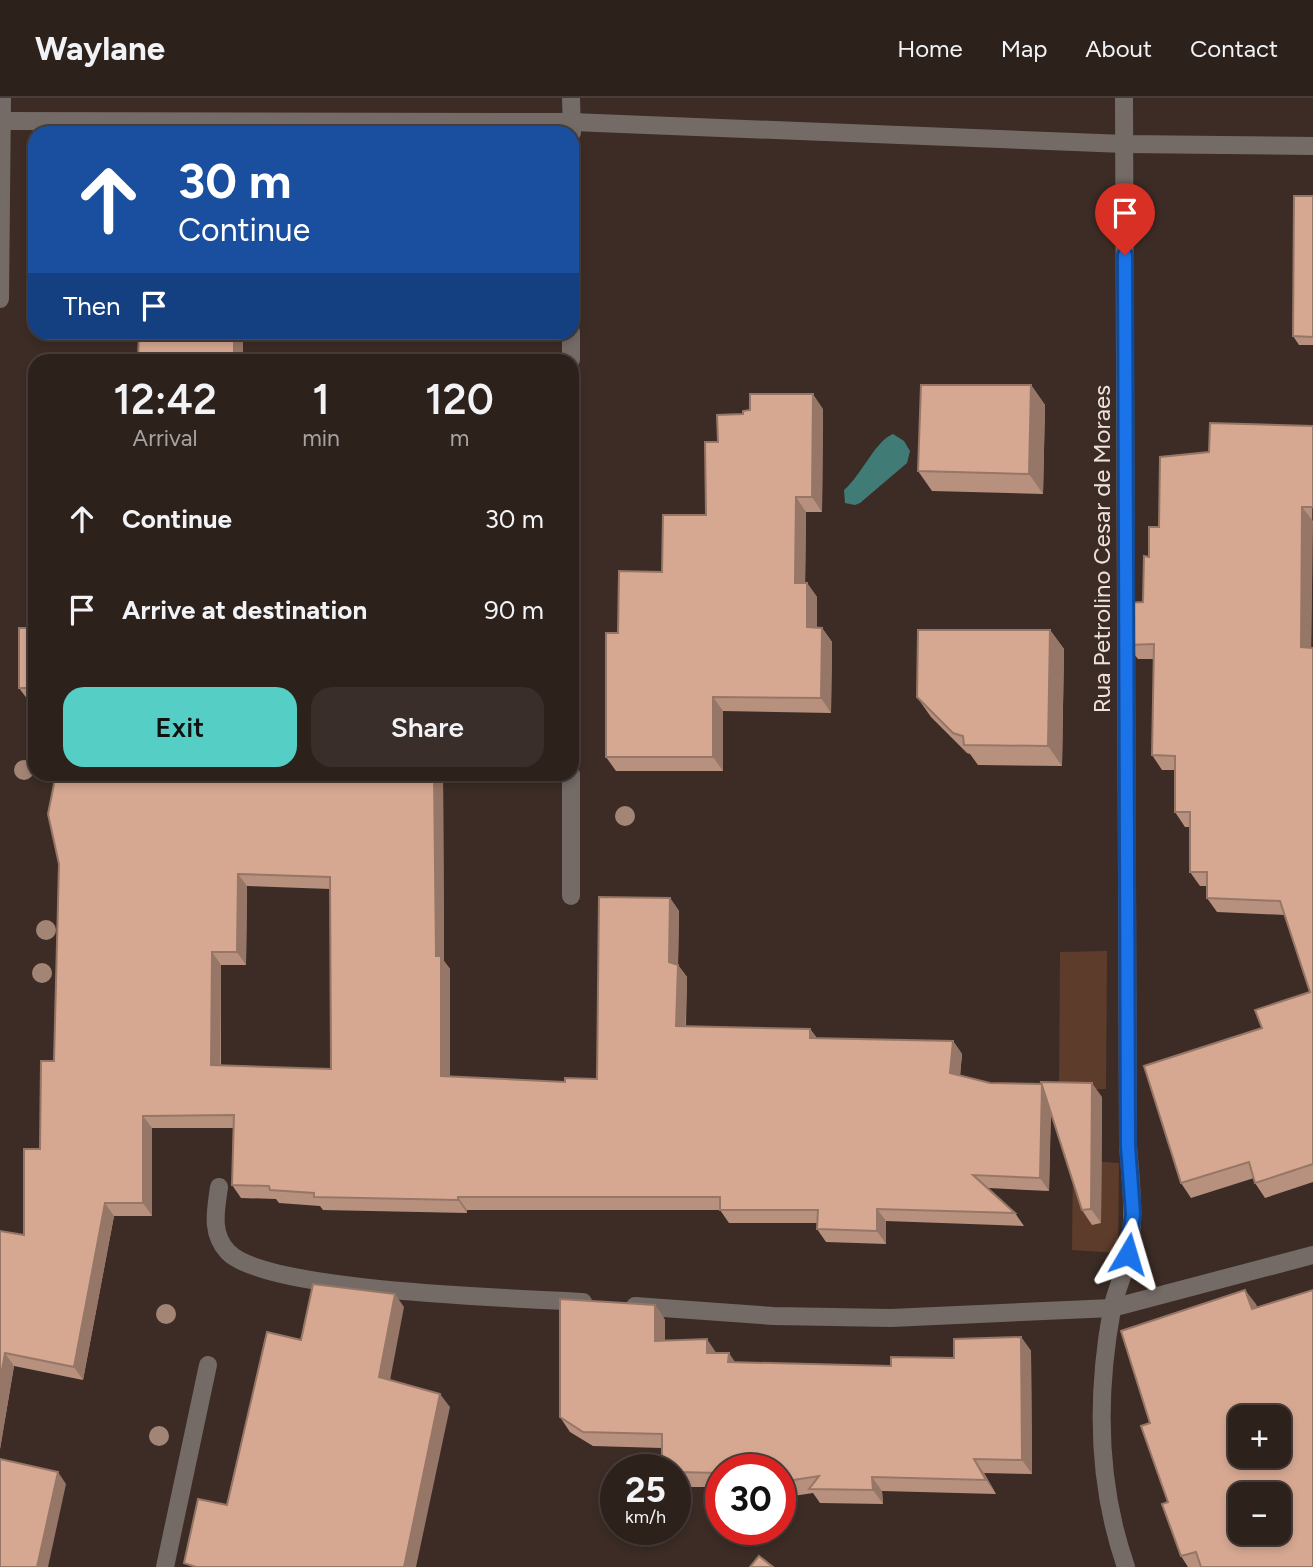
<!DOCTYPE html>
<meta charset="utf-8">
<style>
:root{--surface:#2d211c;--page:#392e29;--text:#f1f3f6;--muted:#a7a3a3;--line:#483e3b;--accent:#55cec5}
body{margin:0;font-family:Figtree,sans-serif;background:var(--page);color:var(--text);height:100vh;display:flex;flex-direction:column;font-size:26px;white-space:nowrap}
*{box-sizing:border-box;margin:0}
p{font-size:23px;color:var(--muted)}
.icon{flex:none;width:38px;height:38px;fill:none;stroke:currentColor;stroke-width:2;stroke-linecap:round;stroke-linejoin:round}
.map{position:relative;flex:1;overflow:hidden}
.details{position:absolute;left:28px;top:256px;width:551px;height:427px;display:flex;flex-direction:column;background:var(--surface);border-radius:21px;box-shadow:0 4px 10px #0003,0 0 0 2px var(--line)}
.details>*{flex:none}
.hud{position:absolute;left:28px;top:28px;width:551px;height:214px;border-radius:21px;box-shadow:0 4px 10px #0003,0 0 0 2px var(--line);background:#1a4fa0;color:#fff;overflow:hidden}
.fabs{position:absolute;left:1228px;top:1307px;display:grid;gap:14px}
.fabs a{display:grid;place-items:center;width:63px;height:63px;border-radius:14px;background:var(--surface);box-shadow:0 4px 10px #0003,0 0 0 2px var(--line);font-size:35px}
.speed{position:absolute;left:600px;top:1356px;display:flex;gap:14px;font-size:35px;font-weight:700;text-align:center}
.speed>*{display:grid;place-content:center;width:91px;height:91px;border-radius:50%;background:var(--surface);box-shadow:0 4px 10px #0003,0 0 0 2px var(--line);line-height:1}
.speed small{font-size:18px;font-weight:400}
.speed .limit{border:10px solid #d22;background:#fff;color:#111}
.pin{position:absolute;display:grid;place-items:center;width:60px;height:60px;color:#fff;margin:-72px -30px;border-radius:50% 50% 50% 0;rotate:-45deg;box-shadow:0 0 7px #0007}
.pin .icon{rotate:45deg}
.me{position:absolute;width:77px;margin:-38px;rotate:7deg;stroke-linejoin:round;filter:drop-shadow(0 0 5px #0008)}
.turn{display:flex;align-items:center;gap:24px;height:147px;padding:0 35px;font-size:32px}
.turn .icon{width:91px;height:91px;stroke-width:2.5}
.turn b{display:block;font-size:49px;line-height:60px}
.then{display:flex;align-items:center;height:66px;padding:0 35px;background:#0003;gap:14px;font-size:26px}
.eta{display:flex;justify-content:space-evenly;align-items:center;height:119px;text-align:center}
.eta b{font-size:42px;font-weight:600;line-height:49px}
.primary-button{display:flex;gap:14px;margin-top:auto;padding:14px 35px}
.primary-button a{flex:1;height:80px;border-radius:21px;background:var(--accent);color:#111;font-size:28px;font-weight:600;line-height:80px;text-align:center}
.primary-button a+a{background:var(--page);color:var(--text)}
ul{padding:0;list-style:none}
li{display:flex;align-items:center;gap:21px;height:91px;padding:0 35px}
li div{flex:1}
li b{display:block;font-size:26px}
li em{font-style:normal}
header{display:flex;align-items:center;gap:42px;box-sizing:border-box;height:98px;padding:0 35px;background:var(--surface);border-bottom:2px solid var(--line)}
header strong{font-size:33px}
nav{display:flex;gap:38px;margin-inline-start:auto;font-size:24px}
.map>svg:first-child{display:block}
.green{fill:#5e3c2c}
.water{fill:#407b76}
.lines{fill:none;stroke-linecap:round;stroke-linejoin:round}
.minor{stroke:#746b67;stroke-width:18}
.tree{fill:#a38576}
.wall{fill:#b8907e;fill-rule:evenodd}
.shaded-wall{fill:#967666}
.building{fill:#d6a892;stroke:#967666;stroke-width:2;fill-rule:evenodd}
.route-casing{stroke:#114b97;stroke-width:18}
.route{stroke:#1a73e8;stroke-width:12}
.labels{text-anchor:middle;stroke-width:7;stroke-linejoin:round;paint-order:stroke}
.street-label{font-size:24px;fill:#ede2dd;stroke:#3c2c25}
</style>
<header>
<strong>Waylane</strong>
<nav><a>Home</a><a>Map</a><a>About</a><a>Contact</a></nav>
</header>
<div class="map">
<svg width="1313" height="1469" viewBox="0 0 1313 1469">
<rect width="100%" height="100%" fill="#3c2c25"/>
<g class="green">
<polygon points="1107,853 1106,991 1059,991 1060,854"/>
<polygon points="1073,1062 1119,1065 1118,1155 1072,1152"/>
</g>
<path class="water" d="M893,336L904,343L910,353L907,365L860,405L855,407L845,405L844,392C861,378 875,343 893,336Z"/>
<g class="lines">
<g class="minor">
<polyline points="571,0 572,35"/>
<path d="M1124,0L1128,1048C1131,1084 1135,1119 1129,1154C1125,1174 1116,1192 1112,1211C1096,1298 1097,1386 1126,1469"/>
<polyline points="0,23 572,24 1125,46 1313,48"/>
<polyline points="0,201 2,0"/>
<polyline points="571,262 571,234"/>
<polyline points="571,798 571,676"/>
<path d="M219,1089C216,1112 210,1135 228,1154C266,1194 518,1200 583,1204"/>
<polyline points="635,1208 773,1218 891,1220 1112,1210 1313,1157"/>
<polyline points="165,1469 208,1267"/>
</g>
</g>
<g class="tree">
<circle cx="24" cy="672" r="10"/>
<circle cx="625" cy="718" r="10"/>
<circle cx="46" cy="832" r="10"/>
<circle cx="42" cy="875" r="10"/>
<circle cx="166" cy="1216" r="10"/>
<circle cx="159" cy="1338" r="10"/>
</g>
<g class="wall">
<polygon points="1313,98 1313,247 1299,247 1293,238"/>
<polygon points="1031,287 1045,307 1043,396 932,393 918,373"/>
<polygon points="823,311 822,414 806,414 805,485 807,485 817,499 817,529 822,530 832,544 831,615 723,613 723,673 616,673 606,659 618,535 662,474 706,417 718,344 743,316"/>
<polygon points="1313,328 1311,550 1313,550 1313,1084 1265,1100 1255,1085 1254,1080 1191,1100 1181,1085 1262,930 1310,894 1285,817 1217,814 1207,800 1207,788 1200,788 1190,774 1190,729 1185,729 1175,714 1175,672 1162,672 1152,657 1154,561 1138,561 1127,547 1143,504 1149,459 1159,429 1209,354"/>
<polygon points="35,530 35,602 28,602 19,590"/>
<polygon points="1050,532 1064,551 1062,668 978,667 970,656 967,655 931,619 917,599"/>
<path d="M443,676L444,863L450,871V978L565,984L597,981L670,800L679,813L678,867L687,879L686,928L810,931L817,940L953,943L962,956L960,978L990,985L1102,999L1101,1125L1092,1127L1082,1112L1051,1013L1049,1093L988,1090L1015,1115L1024,1128L886,1123V1146L826,1144L817,1131L818,1125H729L720,1112H467V1115L323,1112L320,1108L279,1105L276,1101L241,1100L232,1087L233,1030H152V1118H114L83,1282L14,1268L0,1351V1133L24,1137L40,1051L54,963L59,766ZM247,788L330,791L331,971L221,967V867H246Z"/>
<polygon points="1256,1206 1313,1469 1188,1469 1181,1458 1150,1325"/>
<polygon points="655,1207 665,1222 665,1243 716,1255 735,1264 891,1268 954,1260 1021,1239 1031,1253 1032,1376 984,1375 996,1396 882,1393 883,1406 820,1405 813,1395 780,1400 780,1372 721,1372 721,1389 676,1389 676,1372 662,1350 593,1348 570,1334 560,1319"/>
</g>
<g class="shaded-wall">
<rect x="234" y="234" width="9" height="28"/>
<polygon points="1031,287 1045,307 1043,396 1029,376"/>
<polygon points="813,296 823,311 822,414 812,399"/>
<polygon points="796,399 806,414 805,499 795,485"/>
<polygon points="1302,409 1313,423 1311,564 1301,549"/>
<polygon points="807,485 817,499 817,544 807,529"/>
<polygon points="822,530 832,544 831,615 821,600"/>
<polygon points="1050,532 1064,551 1062,668 1048,648"/>
<polygon points="713,599 723,613 723,673 713,659"/>
<polygon points="434,676 443,676 444,863 450,871 450,991 441,978 436,858"/>
<polygon points="238,776 247,788 246,867 237,854"/>
<polygon points="670,800 679,813 678,867 687,879 685,941 676,928 669,864"/>
<polygon points="212,854 221,867 220,979 211,967"/>
<polygon points="810,931 819,944 810,940"/>
<polygon points="953,943 962,956 959,988 950,975"/>
<polygon points="1092,985 1102,999 1101,1125 1091,1111"/>
<polygon points="1042,986 1051,999 1049,1093 1040,1080"/>
<polygon points="143,1018 152,1030 152,1118 143,1105"/>
<polygon points="458,1099 467,1112 467,1115 458,1102"/>
<polygon points="105,1105 114,1118 83,1282 74,1269"/>
<polygon points="877,1111 886,1123 886,1146 877,1133"/>
<polygon points="1245,1192 1256,1206 1262,1225 1252,1211"/>
<polygon points="395,1196 404,1209 388,1293 379,1279"/>
<polygon points="655,1207 665,1222 665,1257 655,1243"/>
<polygon points="1021,1239 1031,1253 1032,1376 1022,1362"/>
<polygon points="707,1241 717,1256 707,1255"/>
<polygon points="5,1255 14,1268 0,1351 0,1283"/>
<polygon points="729,1255 739,1270 728,1264"/>
<polygon points="440,1296 450,1309 416,1469 404,1469"/>
<polygon points="974,1361 984,1375 996,1396 986,1382"/>
<polygon points="58,1374 66,1386 48,1469 37,1469"/>
<polygon points="872,1379 882,1393 883,1406 873,1392"/>
</g>
<g class="building">
<polygon points="1294,98 1313,98 1313,239 1293,238"/>
<polygon points="139,234 234,234 234,262 138,262"/>
<rect x="32" y="283" width="3" height="47"/>
<polygon points="921,287 1031,287 1029,376 918,373"/>
<polygon points="750,296 813,296 812,399 796,399 795,485 807,485 807,529 822,530 821,600 713,599 713,659 606,659 606,535 618,535 619,473 662,474 663,417 706,417 705,344 718,344 717,317 743,316 743,313 750,312"/>
<polygon points="1210,325 1313,328 1313,409 1302,409 1301,549 1313,550 1313,1066 1255,1085 1249,1064 1181,1085 1144,968 1262,930 1255,912 1310,894 1280,803 1207,800 1207,774 1190,774 1190,714 1175,714 1175,658 1152,657 1154,546 1127,547 1127,505 1143,504 1144,458 1149,459 1149,429 1159,429 1160,359 1209,354"/>
<rect x="19" y="530" width="16" height="60"/>
<polygon points="918,532 1050,532 1048,648 964,647 963,638 953,635 917,599"/>
<path d="M54,676H434L436,858H441V978L565,984V980L597,981L599,799L670,800L669,864L678,867L676,928L810,931V940L953,943L950,975L990,985L1042,986L1040,1080L973,1077L1015,1115L877,1111V1133L817,1131L818,1112H720V1099H458V1102L314,1099V1095L270,1092L269,1088L232,1087L234,1017L143,1018V1105H105L74,1269L5,1255L0,1283V1133L24,1137V1051H40L41,963H54L59,766L48,716L54,686ZM238,776L330,779L331,971L211,967L212,854H237Z"/>
<polygon points="1041,984 1092,985 1091,1111 1082,1112"/>
<polygon points="313,1186 395,1196 379,1279 440,1296 404,1469 196,1469 184,1465 198,1401 227,1407 267,1234 301,1242"/>
<path d="M1245,1192L1252,1211L1313,1192V1469H1201L1196,1454L1181,1458L1162,1406L1168,1404L1141,1328L1150,1325L1121,1233ZM1241,1320H1279V1358H1241ZM1241,1396H1279V1435H1241Z"/>
<polygon points="560,1201 655,1207 655,1243 707,1241 707,1255 729,1255 728,1264 891,1268 891,1259 954,1260 954,1241 1021,1239 1022,1362 974,1361 986,1382 872,1379 873,1392 809,1391 819,1378 780,1384 780,1372 721,1372 721,1375 676,1374 676,1372 662,1372 662,1336 583,1334 560,1319"/>
<polygon points="0,1361 58,1374 37,1469 0,1469"/>
<polygon points="759,1458 773,1469 750,1469"/>
</g>
<g class="lines">
<defs>
<polyline id="route" points="1125,157 1128,1048 1133,1116 1128,1156"/>
</defs>
<use href="#route" class="route-casing"/>
<use href="#route" class="route"/>
</g>
<g class="labels">
<g class="street-label">
<text transform="translate(1102 451) rotate(-90)" y="8">Rua Petrolino Cesar de Moraes</text>
</g>
</g>
</svg>
<div class="fabs">
<a>+</a>
<a>−</a>
</div>
<div class="speed"><div>25<small>km/h</small></div><div class="limit">30</div></div>
<div class="pin" style="left:1125px;top:157px;background:#d93025"><svg class="icon" aria-label="arrive" viewBox="0 0 24 24"><path d="M6 21V4h12l-3 4 3 4H6"/></svg></div>
<svg class="me" style="left:1128px;top:1156px" viewBox="-20 -20 40 40"><path d="M0-17L14 15 0 8-14 15z" fill="#1a73e8" stroke="#fff" stroke-width="4"/></svg>
<div class="hud">
<div class="turn"><svg class="icon" aria-label="ahead" viewBox="0 0 24 24"><path d="M12 20V5M6 11l6-6 6 6"/></svg><div><b>30 m</b>Continue</div></div>
<div class="then">Then<svg class="icon" aria-label="arrive" viewBox="0 0 24 24"><path d="M6 21V4h12l-3 4 3 4H6"/></svg></div>
</div>
<section class="details">
<div class="eta">
<div><b>12:42</b><p>Arrival</p></div>
<div><b>1</b><p>min</p></div>
<div><b>120</b><p>m</p></div>
</div>
<ul>
<li><svg class="icon" aria-label="ahead" viewBox="0 0 24 24"><path d="M12 20V5M6 11l6-6 6 6"/></svg><div><b>Continue</b></div><em>30 m</em></li>
<li><svg class="icon" aria-label="arrive" viewBox="0 0 24 24"><path d="M6 21V4h12l-3 4 3 4H6"/></svg><div><b>Arrive at destination</b></div><em>90 m</em></li>
</ul>
<div class="primary-button"><a>Exit</a><a>Share</a></div>
</section>
</div>
